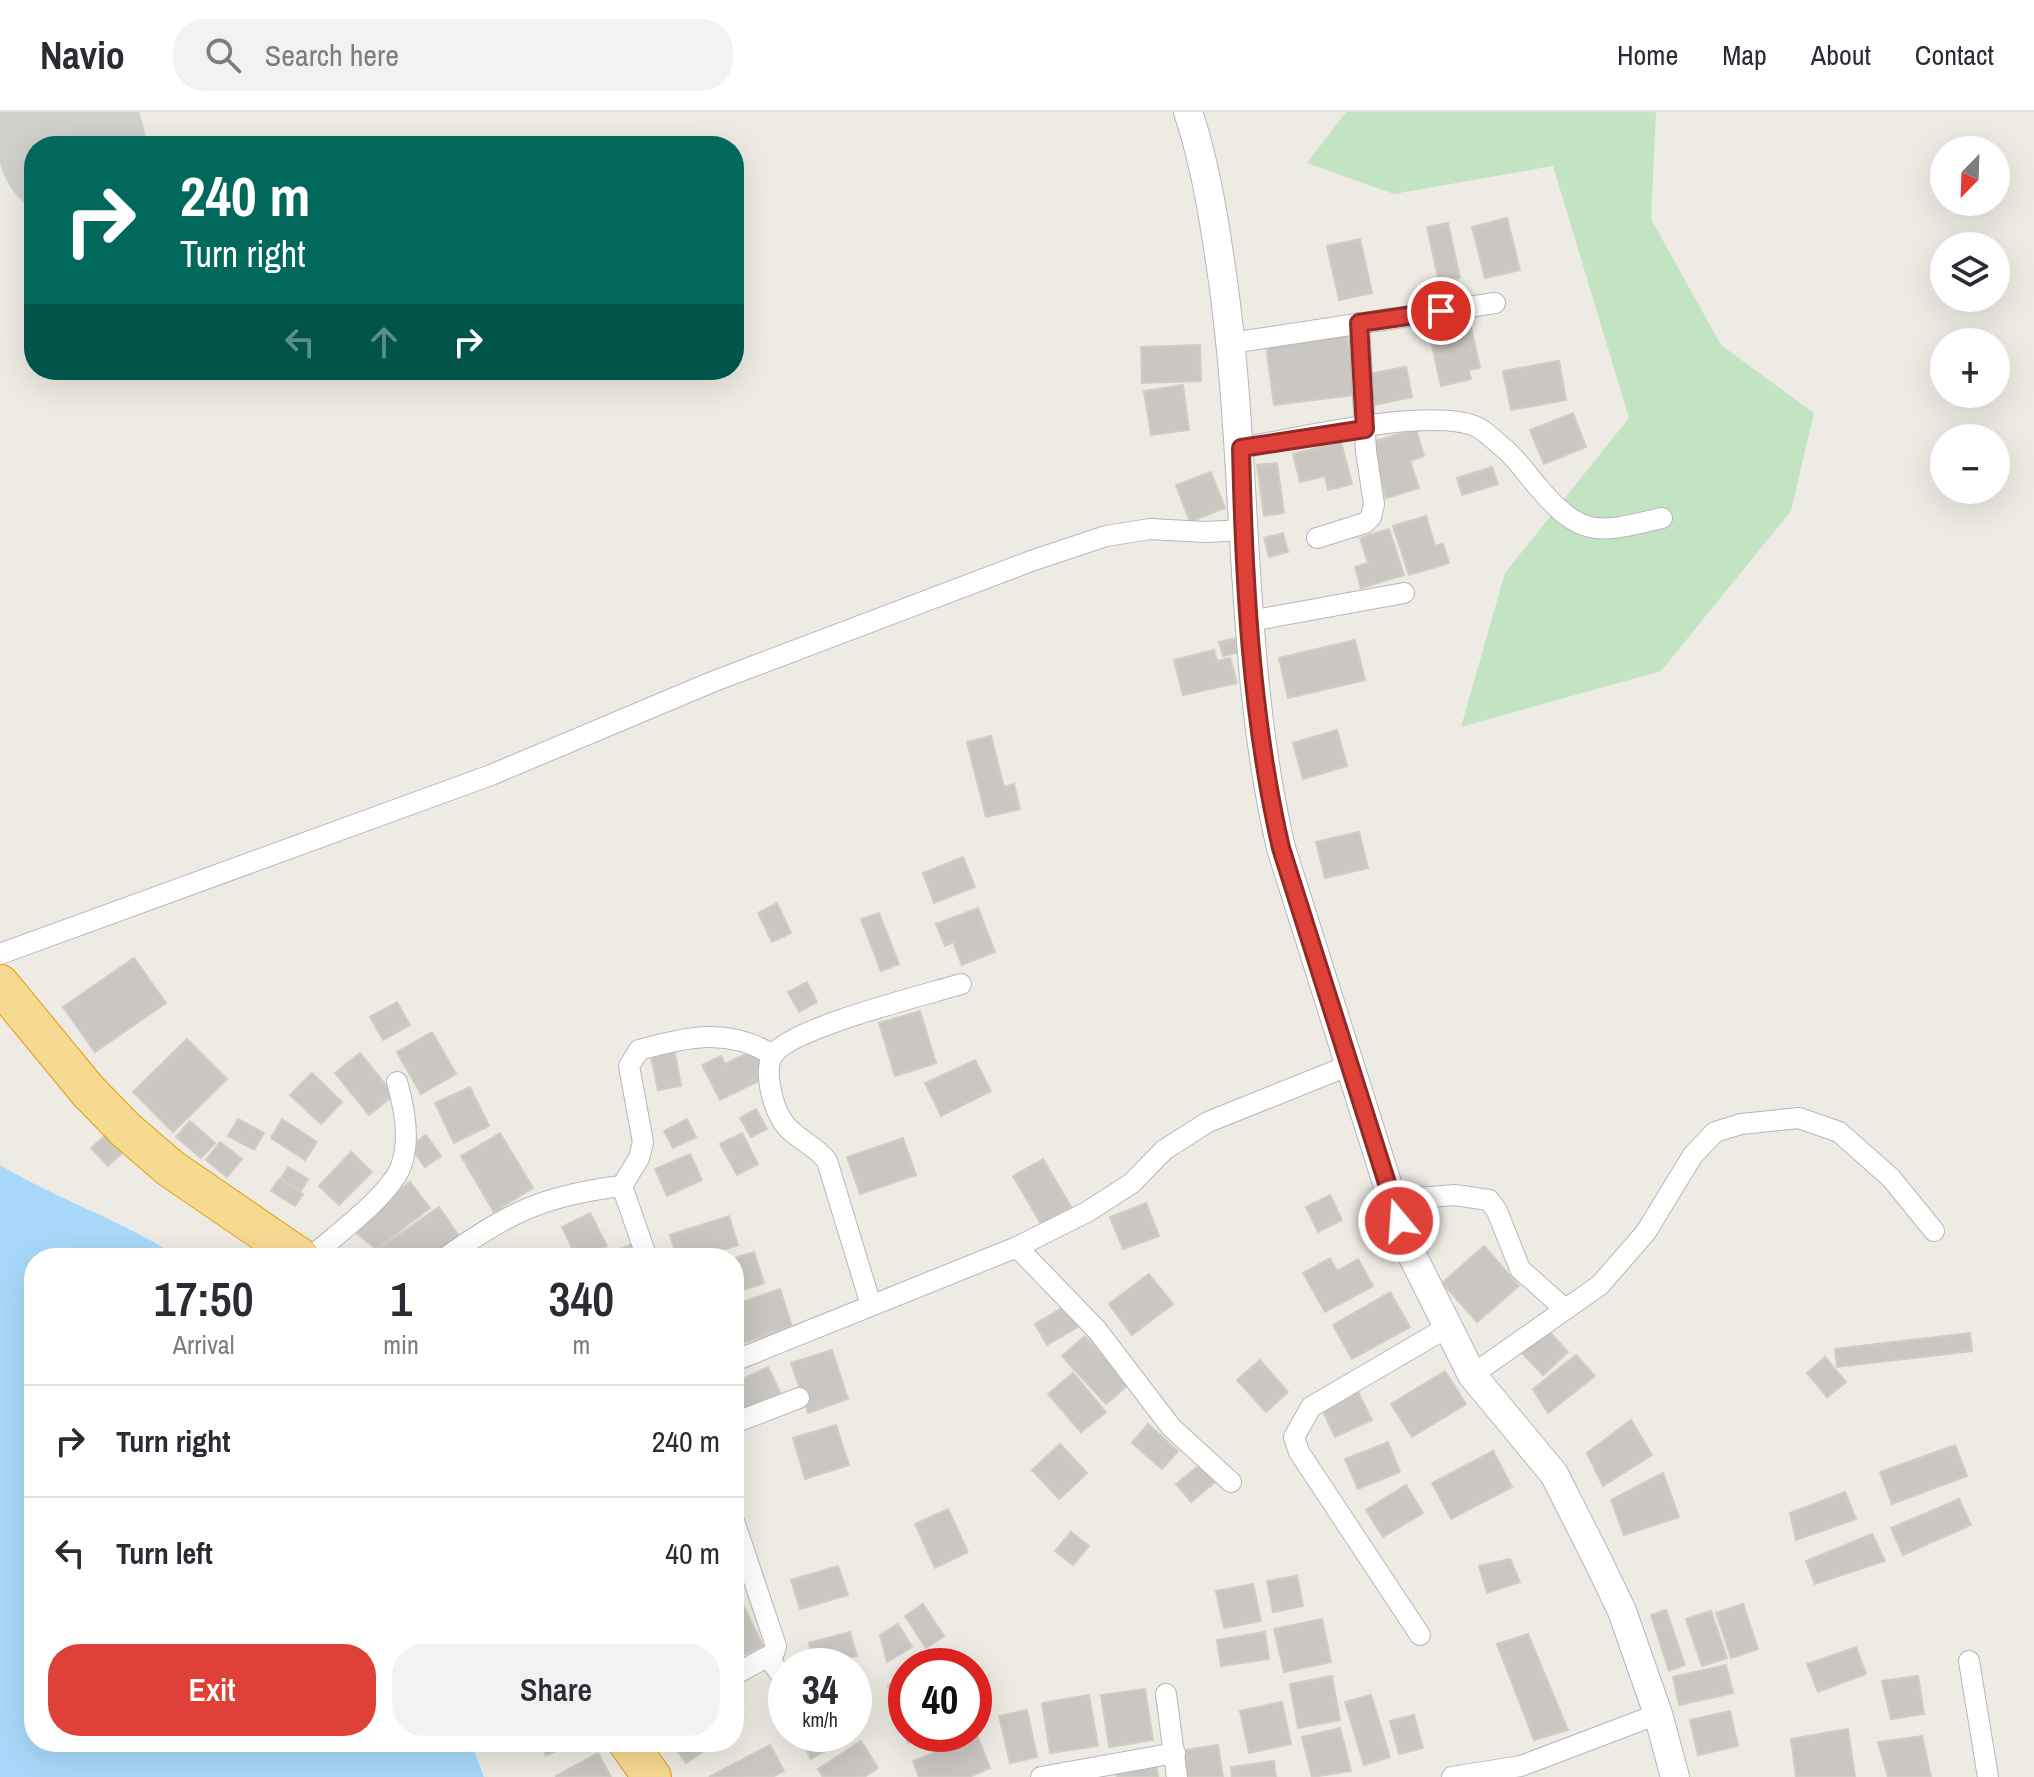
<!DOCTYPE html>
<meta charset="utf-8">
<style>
:root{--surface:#fff;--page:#f2f2f3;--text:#2b2b33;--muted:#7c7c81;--line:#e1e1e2;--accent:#df4139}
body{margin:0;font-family:"Archivo Narrow",sans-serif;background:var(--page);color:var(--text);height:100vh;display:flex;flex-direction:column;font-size:30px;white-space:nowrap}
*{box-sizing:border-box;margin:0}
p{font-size:26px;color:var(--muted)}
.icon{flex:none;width:44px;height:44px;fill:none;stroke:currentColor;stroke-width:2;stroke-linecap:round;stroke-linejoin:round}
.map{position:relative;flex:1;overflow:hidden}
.drawer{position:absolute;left:24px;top:1136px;width:720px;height:504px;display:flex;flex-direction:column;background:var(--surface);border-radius:32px;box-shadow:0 8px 32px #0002}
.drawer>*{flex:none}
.top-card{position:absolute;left:24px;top:24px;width:720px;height:244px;border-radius:32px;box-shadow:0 8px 32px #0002;background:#00695c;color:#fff;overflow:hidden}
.needle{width:52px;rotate:203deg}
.tools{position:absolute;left:1930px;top:24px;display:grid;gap:16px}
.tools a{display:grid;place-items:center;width:80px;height:80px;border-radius:50%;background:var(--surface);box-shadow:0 8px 32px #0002;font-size:40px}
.speed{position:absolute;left:768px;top:1536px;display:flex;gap:16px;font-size:40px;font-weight:700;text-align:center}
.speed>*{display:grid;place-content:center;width:104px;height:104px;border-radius:50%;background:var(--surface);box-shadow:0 8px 32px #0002;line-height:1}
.speed small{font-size:20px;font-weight:400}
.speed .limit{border:12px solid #d22;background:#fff;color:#111}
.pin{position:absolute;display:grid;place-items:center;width:68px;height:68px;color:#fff;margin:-34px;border:4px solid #fff;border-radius:50%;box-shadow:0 2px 8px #0007}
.me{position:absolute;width:88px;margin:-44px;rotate:342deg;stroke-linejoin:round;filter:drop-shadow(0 0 6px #0008)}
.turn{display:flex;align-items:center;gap:28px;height:168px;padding:0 24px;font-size:36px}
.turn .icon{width:104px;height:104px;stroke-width:2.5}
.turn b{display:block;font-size:56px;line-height:68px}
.lanes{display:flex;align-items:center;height:76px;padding:0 24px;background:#0003;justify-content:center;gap:40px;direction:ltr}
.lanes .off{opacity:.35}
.eta{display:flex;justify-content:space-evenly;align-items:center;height:136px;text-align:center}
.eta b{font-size:48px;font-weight:600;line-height:56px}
.button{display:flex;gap:16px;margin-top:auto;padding:16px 24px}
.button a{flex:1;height:92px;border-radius:32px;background:var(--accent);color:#fff;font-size:32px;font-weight:600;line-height:92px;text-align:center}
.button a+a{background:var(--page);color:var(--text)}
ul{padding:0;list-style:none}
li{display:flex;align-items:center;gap:24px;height:112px;padding:0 24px;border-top:2px solid var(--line)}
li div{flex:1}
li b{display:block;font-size:30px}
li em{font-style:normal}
header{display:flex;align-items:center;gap:48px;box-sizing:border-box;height:112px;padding:0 40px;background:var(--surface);border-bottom:2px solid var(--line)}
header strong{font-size:38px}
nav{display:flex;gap:44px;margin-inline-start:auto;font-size:28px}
.search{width:560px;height:72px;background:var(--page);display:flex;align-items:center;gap:20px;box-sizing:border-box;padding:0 28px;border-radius:32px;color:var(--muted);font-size:30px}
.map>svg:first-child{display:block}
.green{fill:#c3e4c2}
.water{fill:#a8d9fa}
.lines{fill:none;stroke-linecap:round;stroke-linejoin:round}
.runway{stroke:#d0d0cc;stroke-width:148}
.building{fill:#cac6c2;stroke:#d2cdc3;stroke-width:2}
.street-casing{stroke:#b5b7bb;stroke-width:22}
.secondary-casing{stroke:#b3b7bb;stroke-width:30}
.highway-casing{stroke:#e59b0d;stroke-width:40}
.street{stroke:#fff;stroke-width:20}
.secondary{stroke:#fff;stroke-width:28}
.highway{stroke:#f7da92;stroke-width:38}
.route-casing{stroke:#912a25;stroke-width:20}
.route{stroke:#df4139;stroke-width:14}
</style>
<header>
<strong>Navio</strong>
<div class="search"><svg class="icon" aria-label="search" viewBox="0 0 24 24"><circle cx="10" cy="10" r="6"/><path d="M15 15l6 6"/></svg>Search here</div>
<nav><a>Home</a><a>Map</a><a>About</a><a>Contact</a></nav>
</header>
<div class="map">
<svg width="2034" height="1665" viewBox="0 0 2034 1665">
<rect width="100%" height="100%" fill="#eeebe4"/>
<polygon class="green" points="1346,0 1656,0 1651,107 1721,233 1814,301 1791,399 1661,559 1461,615 1505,461 1629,306 1553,54 1394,82 1307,51"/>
<path class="water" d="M0,1053C59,1088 123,1109 180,1146H34V1630H471L484,1665H0Z"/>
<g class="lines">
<polyline class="runway" points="62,0 72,34"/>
</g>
<g class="building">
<polygon points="1507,106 1520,158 1485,166 1472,115"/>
<polygon points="1448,111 1460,166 1439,170 1427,115"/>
<polygon points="1360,127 1372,181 1339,188 1327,134"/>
<polygon points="1470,211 1480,256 1469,258 1471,267 1441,274 1429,220"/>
<polygon points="1347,223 1355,283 1274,293 1266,233"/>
<polygon points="1200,233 1201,269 1142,271 1141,235"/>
<polygon points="1559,249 1566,288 1511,298 1503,259"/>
<polygon points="1406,255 1412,285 1374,293 1368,262"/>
<polygon points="1183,273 1189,318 1151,323 1144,279"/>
<polygon points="1573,301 1586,335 1544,352 1530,318"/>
<polygon points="1416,317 1424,344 1410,349 1419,376 1386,386 1369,331"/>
<polygon points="1341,330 1352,372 1328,378 1325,364 1300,370 1293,342"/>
<polygon points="1277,351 1284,401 1264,404 1257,353"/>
<polygon points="1492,355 1498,372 1462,383 1457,366"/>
<polygon points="1211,360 1225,396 1190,410 1176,373"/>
<polygon points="1426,404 1435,434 1443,432 1449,451 1409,463 1393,414"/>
<polygon points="1389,417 1404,463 1361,476 1355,455 1368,451 1360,426"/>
<polygon points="1283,421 1288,440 1269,445 1264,426"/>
<polygon points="1238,526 1241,540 1223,544 1219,530"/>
<polygon points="1355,528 1365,568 1288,586 1279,546"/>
<polygon points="1214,538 1217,549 1230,546 1237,571 1183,583 1174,548"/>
<polygon points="1337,618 1347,654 1303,667 1293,631"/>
<polygon points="991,624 1004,675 1014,672 1020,697 986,705 967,630"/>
<polygon points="1359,720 1368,756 1325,766 1316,730"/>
<polygon points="963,745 975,775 934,791 923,761"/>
<polygon points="777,791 791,821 772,830 758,801"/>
<polygon points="978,796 995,840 962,853 953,830 945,834 936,812"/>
<polygon points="879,801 899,852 881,859 861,807"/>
<polygon points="134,846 166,891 95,940 63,895"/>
<polygon points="807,870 817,890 799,900 788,880"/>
<polygon points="397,890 410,913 383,928 370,905"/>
<polygon points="920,899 936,951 895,964 879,911"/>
<polygon points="432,920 456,962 421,982 397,940"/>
<polygon points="187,927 227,967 173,1020 133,980"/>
<polygon points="674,936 681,974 658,978 650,940"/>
<polygon points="754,938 767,965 720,988 702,953 721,944 725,952"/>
<polygon points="360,941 394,983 369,1003 335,961"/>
<polygon points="975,948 991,979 941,1004 925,971"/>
<polygon points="312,961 342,990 321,1012 290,983"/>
<polygon points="470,975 489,1014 454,1031 435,991"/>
<polygon points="756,997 767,1017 751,1025 740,1006"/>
<polygon points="238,1007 264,1021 254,1038 228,1024"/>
<polygon points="282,1007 317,1030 305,1048 271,1026"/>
<polygon points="687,1007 696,1025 673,1036 664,1019"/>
<polygon points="190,1009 215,1031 201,1046 176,1025"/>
<polygon points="500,1021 533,1076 494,1100 461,1044"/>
<polygon points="742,1021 758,1052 737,1063 720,1032"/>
<polygon points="106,1023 122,1041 108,1054 91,1036"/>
<polygon points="426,1023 441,1044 425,1055 410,1034"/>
<polygon points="903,1026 916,1063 860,1082 847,1045"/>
<polygon points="220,1030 242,1047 227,1065 206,1048"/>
<polygon points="351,1040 372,1060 339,1093 319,1074"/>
<polygon points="690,1042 702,1068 667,1084 655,1057"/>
<polygon points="1043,1047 1071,1095 1041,1112 1013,1064"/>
<polygon points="288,1055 308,1067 301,1079 281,1066"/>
<polygon points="279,1067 303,1082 295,1094 271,1079"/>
<polygon points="410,1070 430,1096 376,1137 349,1115"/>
<polygon points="1330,1083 1342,1108 1318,1120 1306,1095"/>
<polygon points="1146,1091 1159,1124 1123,1137 1110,1105"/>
<polygon points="439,1095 463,1130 440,1146 367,1145"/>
<polygon points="590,1101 607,1134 577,1146 562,1115"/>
<polygon points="729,1104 738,1133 697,1146 677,1146 670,1123"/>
<polygon points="634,1131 641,1146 598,1146"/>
<polygon points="1484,1134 1519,1174 1477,1210 1442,1171"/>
<polygon points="754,1140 764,1171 734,1181 734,1146"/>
<polygon points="1330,1146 1337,1159 1358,1147 1373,1174 1325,1200 1303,1161"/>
<polygon points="1149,1162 1173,1192 1132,1223 1109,1192"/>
<polygon points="780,1177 792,1214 734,1234 734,1193"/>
<polygon points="1390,1180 1410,1215 1352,1247 1333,1213"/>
<polygon points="1065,1194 1078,1215 1047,1233 1035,1212"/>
<polygon points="1546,1216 1568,1240 1543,1263 1520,1239"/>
<polygon points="1970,1221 1972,1239 1837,1255 1835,1237"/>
<polygon points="1085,1224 1129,1272 1106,1292 1062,1244"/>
<polygon points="832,1238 848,1287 808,1301 791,1251"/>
<polygon points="1576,1243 1595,1264 1548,1301 1533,1277"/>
<polygon points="1825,1245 1846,1270 1827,1285 1807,1261"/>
<polygon points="1260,1248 1288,1280 1266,1300 1237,1268"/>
<polygon points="768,1255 781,1282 739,1301 734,1291 734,1271"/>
<polygon points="1445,1259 1466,1292 1412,1325 1391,1292"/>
<polygon points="1073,1261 1106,1300 1081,1320 1048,1282"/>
<polygon points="1357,1278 1372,1308 1335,1325 1321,1295"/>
<polygon points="1631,1308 1652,1343 1603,1374 1587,1341"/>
<polygon points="1148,1312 1178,1339 1162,1357 1132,1331"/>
<polygon points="836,1313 849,1353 805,1367 793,1326"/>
<polygon points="1388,1330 1400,1360 1358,1377 1345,1347"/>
<polygon points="1060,1332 1087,1361 1059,1387 1032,1358"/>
<polygon points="1955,1333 1967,1364 1892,1392 1880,1360"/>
<polygon points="1493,1339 1512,1375 1451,1407 1432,1371"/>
<polygon points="1201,1352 1215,1370 1191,1390 1176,1372"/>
<polygon points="1663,1361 1679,1405 1624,1423 1611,1388"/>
<polygon points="1406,1373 1423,1401 1383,1425 1366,1398"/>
<polygon points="1845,1380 1856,1407 1796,1428 1790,1401"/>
<polygon points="1959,1387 1971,1413 1903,1443 1891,1416"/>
<polygon points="948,1397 968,1440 935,1456 915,1412"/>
<polygon points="1071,1420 1089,1434 1073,1453 1055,1439"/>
<polygon points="1872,1422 1885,1449 1815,1472 1806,1449"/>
<polygon points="1510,1447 1520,1470 1487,1481 1479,1454"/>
<polygon points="838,1454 848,1483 800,1497 791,1468"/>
<polygon points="1297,1464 1303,1494 1273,1500 1267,1469"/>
<polygon points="1253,1472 1261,1509 1224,1516 1216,1479"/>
<polygon points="923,1492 944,1524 926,1536 905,1504"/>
<polygon points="1743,1492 1758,1537 1731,1546 1716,1501"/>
<polygon points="744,1495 763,1534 734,1547 734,1499"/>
<polygon points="1666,1498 1685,1553 1669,1559 1651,1503"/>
<polygon points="1711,1499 1727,1546 1702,1554 1686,1507"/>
<polygon points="1322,1507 1331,1550 1284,1560 1274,1517"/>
<polygon points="898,1512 912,1535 887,1550 880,1523"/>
<polygon points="850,1520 857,1544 815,1554 809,1531"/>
<polygon points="1265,1520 1269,1547 1221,1554 1217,1528"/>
<polygon points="1528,1522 1568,1618 1534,1628 1497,1532"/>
<polygon points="1856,1535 1866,1562 1818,1580 1807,1552"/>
<polygon points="1726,1553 1733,1581 1679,1593 1673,1565"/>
<polygon points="1332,1564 1340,1608 1298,1616 1290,1572"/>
<polygon points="1918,1564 1924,1602 1891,1607 1882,1569"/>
<polygon points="906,1567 906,1592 896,1595 888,1573"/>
<polygon points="1145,1577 1153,1628 1109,1635 1101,1583"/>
<polygon points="1089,1583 1098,1634 1050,1641 1042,1591"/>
<polygon points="1371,1583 1390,1645 1364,1653 1345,1590"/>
<polygon points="1282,1590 1291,1632 1249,1641 1240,1599"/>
<polygon points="1027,1598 1037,1645 1010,1651 999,1604"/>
<polygon points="1730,1599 1738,1634 1698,1643 1690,1608"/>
<polygon points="1414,1603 1423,1636 1399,1642 1390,1609"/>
<polygon points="906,1605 906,1622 934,1622 908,1631 900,1607"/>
<polygon points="1340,1616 1351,1659 1312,1665 1302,1625"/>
<polygon points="854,1617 857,1621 811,1647 801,1629 812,1622 854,1622"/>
<polygon points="1848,1617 1855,1665 1796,1665 1791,1627"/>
<polygon points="977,1623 990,1656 969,1665 919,1665 913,1649"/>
<polygon points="1922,1624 1931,1665 1888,1665 1878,1630"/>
<polygon points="861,1629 878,1656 864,1665 823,1665 818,1657"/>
<polygon points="540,1630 575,1630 546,1644"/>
<polygon points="671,1630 717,1630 686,1651"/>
<polygon points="770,1633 784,1659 772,1665 709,1665"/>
<polygon points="1218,1633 1223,1665 1182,1665 1178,1639"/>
<polygon points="598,1641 611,1665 557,1665 556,1664"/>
<polygon points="1274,1649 1276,1665 1232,1665 1231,1655"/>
<polygon points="1156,1650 1158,1665 1117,1665 1116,1657"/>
</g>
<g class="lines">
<defs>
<g id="street">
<polyline points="1231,231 1495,191"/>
<path d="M1241,336C1295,327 1431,294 1477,315C1487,320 1497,331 1506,338C1518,349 1527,362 1538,375C1582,427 1599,421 1662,406"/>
<polyline points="1317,426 1365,411 1371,405 1374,392 1366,339 1359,211"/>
<polyline points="1250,509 1404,481"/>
<polyline points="0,842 491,663 712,570 1031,449 1106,424 1150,417 1206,420 1243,418"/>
<path d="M622,1074L639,1046L643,1030L629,954L639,938C689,925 727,915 773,943"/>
<polyline points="1392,1088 1455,1083 1489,1088 1497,1099 1520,1157 1565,1197"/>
<polyline points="1017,1135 1097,1218 1171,1315 1231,1370"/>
<path d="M310,1146C334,1124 394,1081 402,1051C410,1026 404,994 397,970"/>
<path d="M445,1146C507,1101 545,1083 622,1074L647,1146"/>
<path d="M871,1193L827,1049C815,1032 791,1025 782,1008C773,994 763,959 773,943C790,916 925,883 961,872"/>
<polyline points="734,1249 1017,1135 1087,1100 1132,1071 1164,1038 1208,1010 1350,953"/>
<polyline points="1472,1263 1600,1173 1646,1120 1693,1043 1715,1020 1741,1012 1799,1006 1839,1020 1891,1066 1934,1119"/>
<polyline points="734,1311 799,1286"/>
<polyline points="734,1409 776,1534 774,1541 734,1563"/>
<polyline points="1420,1523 1299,1340 1294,1325 1311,1295 1446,1216"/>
<polyline points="768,1545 786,1570"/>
<polyline points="1969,1549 1988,1665"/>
<polyline points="1166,1582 1177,1665"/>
<polyline points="854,1593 858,1591"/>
<polyline points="1041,1665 1175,1641"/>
<polyline points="1452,1665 1521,1654 1658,1602"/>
</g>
<path id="secondary" d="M1188,0C1204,47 1213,99 1220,149C1250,343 1236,543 1281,736L1406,1131L1472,1263L1554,1362L1597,1447L1622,1499L1658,1602L1675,1665"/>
<g id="highway">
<polyline points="0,872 88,979 126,1018 170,1056 301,1146"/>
<polyline points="627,1630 652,1665"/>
</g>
</defs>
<use href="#street" class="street-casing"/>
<use href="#secondary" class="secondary-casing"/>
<use href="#highway" class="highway-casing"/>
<use href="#street" class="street"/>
<use href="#secondary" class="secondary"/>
<use href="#highway" class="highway"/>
</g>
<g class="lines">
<defs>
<path id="route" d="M1399,1109L1281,736C1251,606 1244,469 1241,336L1365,317L1359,211L1441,199"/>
</defs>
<use href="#route" class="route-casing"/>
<use href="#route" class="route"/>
</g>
</svg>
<div class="tools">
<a><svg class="needle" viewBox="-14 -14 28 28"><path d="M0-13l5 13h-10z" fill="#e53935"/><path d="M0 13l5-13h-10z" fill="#7c7c81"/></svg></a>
<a><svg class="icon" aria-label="layers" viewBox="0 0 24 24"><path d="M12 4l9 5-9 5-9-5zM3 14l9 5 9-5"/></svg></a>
<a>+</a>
<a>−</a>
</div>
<div class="speed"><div>34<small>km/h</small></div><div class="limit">40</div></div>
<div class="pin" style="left:1441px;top:199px;background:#d93025"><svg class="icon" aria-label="arrive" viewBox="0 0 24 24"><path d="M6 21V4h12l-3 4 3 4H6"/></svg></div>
<svg class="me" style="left:1399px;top:1109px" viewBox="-20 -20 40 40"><circle r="17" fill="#df4139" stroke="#fff" stroke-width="3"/><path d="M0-11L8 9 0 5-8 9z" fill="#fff"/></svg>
<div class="top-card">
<div class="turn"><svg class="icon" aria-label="right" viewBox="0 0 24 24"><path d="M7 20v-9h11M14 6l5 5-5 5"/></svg><div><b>240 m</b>Turn right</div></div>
<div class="lanes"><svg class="icon off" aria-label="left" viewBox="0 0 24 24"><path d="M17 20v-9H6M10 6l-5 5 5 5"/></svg><svg class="icon off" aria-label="ahead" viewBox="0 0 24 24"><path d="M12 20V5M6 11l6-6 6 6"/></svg><svg class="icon" aria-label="right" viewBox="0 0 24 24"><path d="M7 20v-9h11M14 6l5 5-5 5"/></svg></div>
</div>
<section class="drawer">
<div class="eta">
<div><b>17:50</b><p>Arrival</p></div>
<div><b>1</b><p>min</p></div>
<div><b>340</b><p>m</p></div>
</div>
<ul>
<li><svg class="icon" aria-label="right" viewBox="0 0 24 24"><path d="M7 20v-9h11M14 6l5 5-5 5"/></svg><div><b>Turn right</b></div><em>240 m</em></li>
<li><svg class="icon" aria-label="left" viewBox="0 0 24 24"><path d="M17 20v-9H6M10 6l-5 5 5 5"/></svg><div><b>Turn left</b></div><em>40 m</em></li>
</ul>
<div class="button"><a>Exit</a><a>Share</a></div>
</section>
</div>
